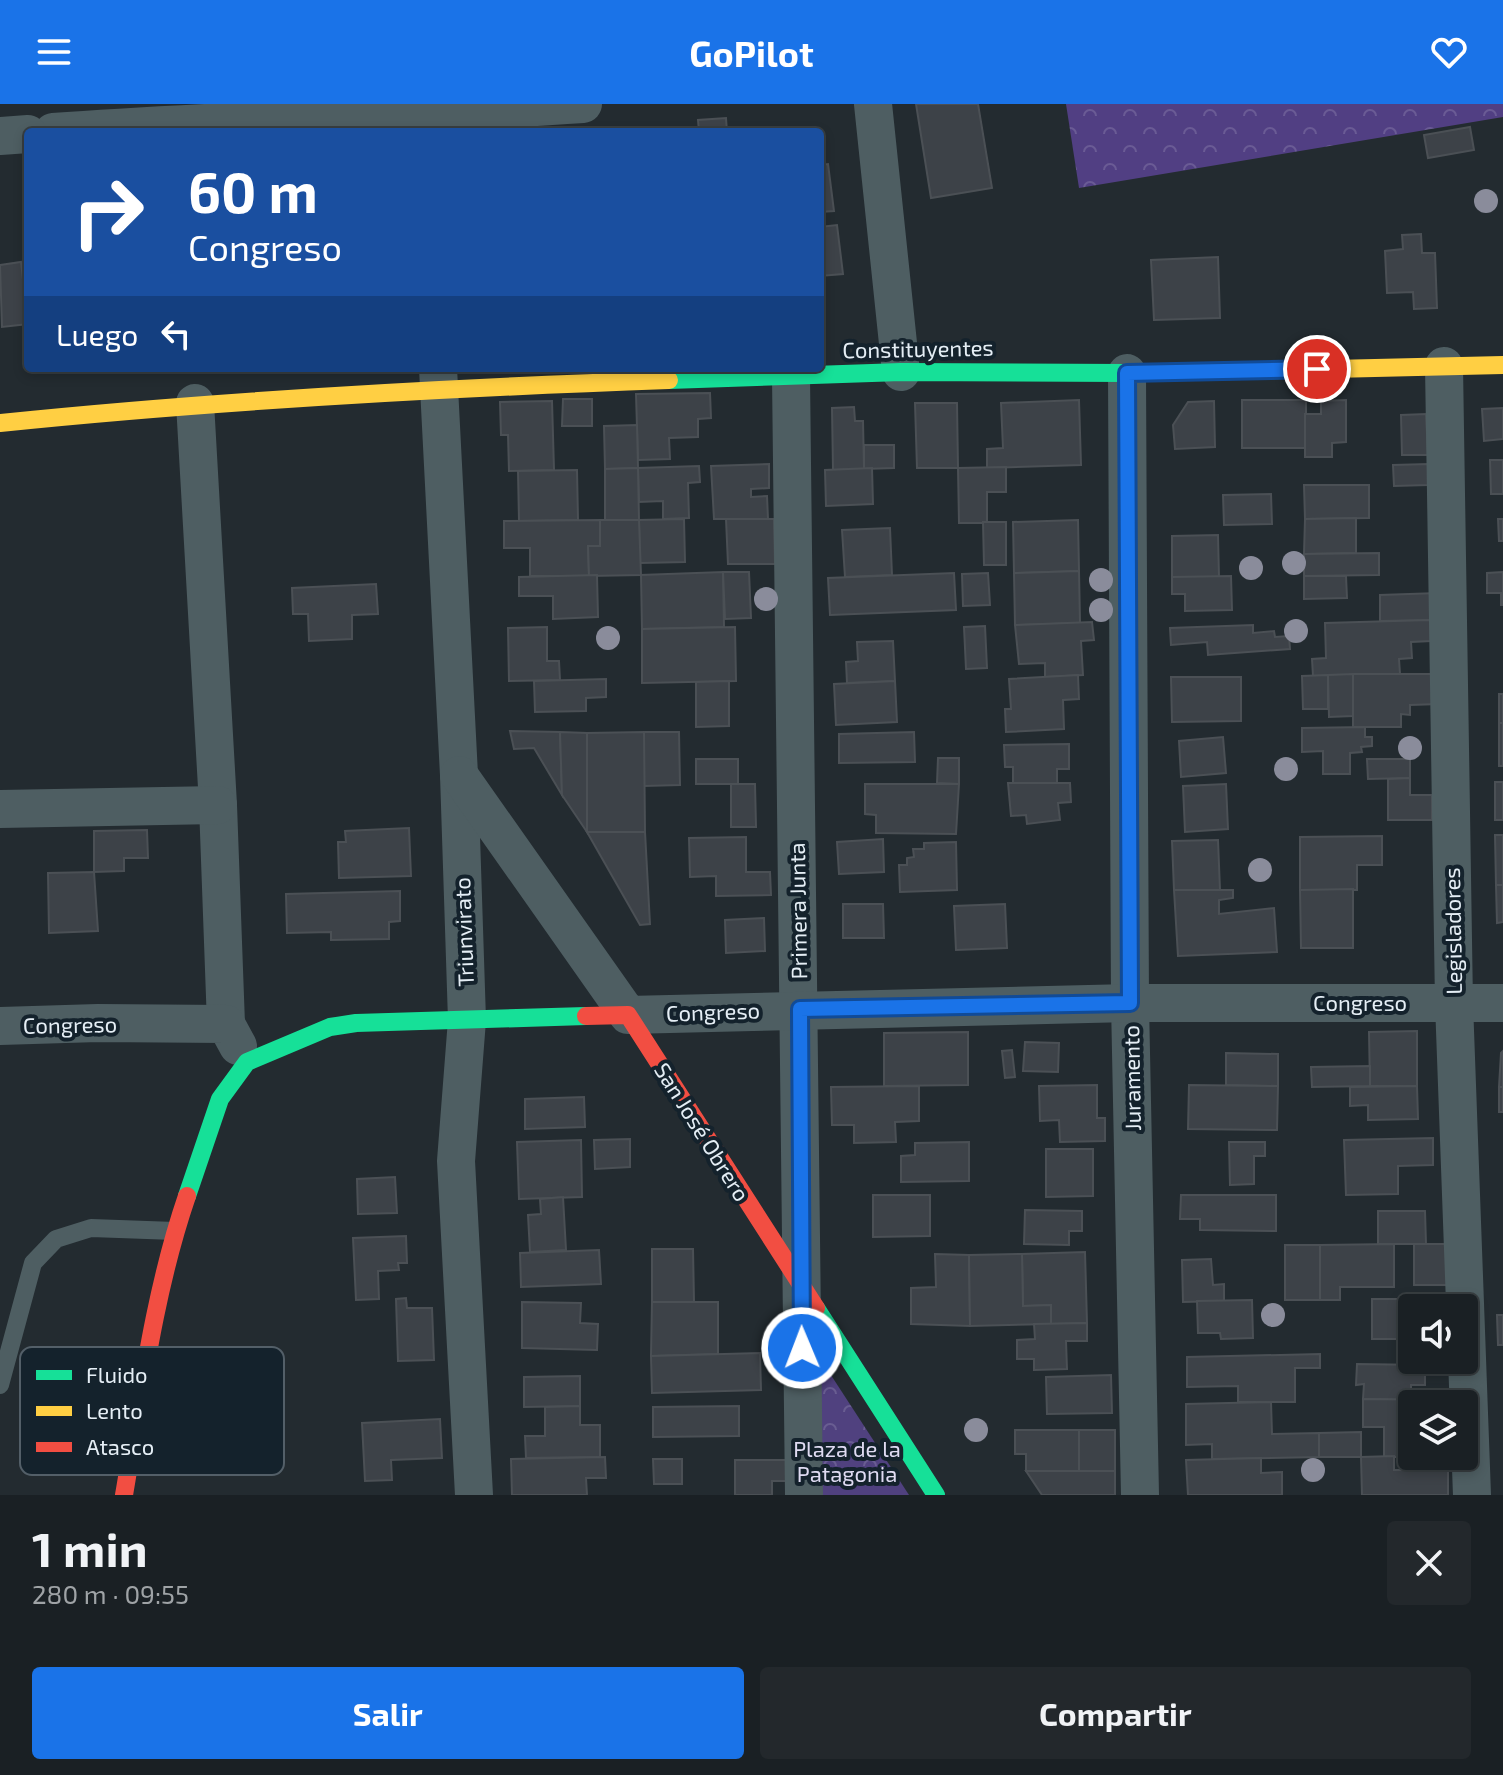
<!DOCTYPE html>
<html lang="es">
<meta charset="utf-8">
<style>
:root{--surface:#1a2024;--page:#23282c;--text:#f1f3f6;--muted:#9fa3a6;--line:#383e41;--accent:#1a73e8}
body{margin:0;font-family:"Exo 2",sans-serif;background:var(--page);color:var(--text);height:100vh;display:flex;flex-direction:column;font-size:30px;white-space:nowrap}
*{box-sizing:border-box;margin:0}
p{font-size:26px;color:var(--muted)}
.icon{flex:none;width:44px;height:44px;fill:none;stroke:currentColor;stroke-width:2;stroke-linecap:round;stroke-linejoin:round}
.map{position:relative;height:1391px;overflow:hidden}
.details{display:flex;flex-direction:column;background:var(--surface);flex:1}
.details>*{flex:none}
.hud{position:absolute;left:24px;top:24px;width:800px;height:244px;border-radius:8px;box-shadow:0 4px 12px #0003,0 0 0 2px var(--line);background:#1a4fa0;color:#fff;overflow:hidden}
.controls{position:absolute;left:1398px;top:1190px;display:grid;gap:16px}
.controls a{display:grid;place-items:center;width:80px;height:80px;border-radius:8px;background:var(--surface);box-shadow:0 4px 12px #0003,0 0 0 2px var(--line);font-size:40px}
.pin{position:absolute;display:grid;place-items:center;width:68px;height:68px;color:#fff;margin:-34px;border:4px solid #fff;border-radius:50%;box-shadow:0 2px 8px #0007}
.me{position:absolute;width:88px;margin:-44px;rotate:359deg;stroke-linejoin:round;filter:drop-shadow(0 0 6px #0008)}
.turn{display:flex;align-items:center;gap:28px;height:168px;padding:0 32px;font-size:36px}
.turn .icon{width:104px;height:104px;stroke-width:2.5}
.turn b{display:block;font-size:56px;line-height:68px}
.then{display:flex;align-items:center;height:76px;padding:0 32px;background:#0003;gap:16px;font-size:30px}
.round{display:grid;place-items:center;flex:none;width:84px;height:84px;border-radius:8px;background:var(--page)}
.overview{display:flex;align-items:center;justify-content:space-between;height:136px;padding:0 32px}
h1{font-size:48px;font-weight:700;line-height:60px}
.button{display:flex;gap:16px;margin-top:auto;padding:16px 32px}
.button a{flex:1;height:92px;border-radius:8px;background:var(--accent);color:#fff;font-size:32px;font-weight:700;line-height:92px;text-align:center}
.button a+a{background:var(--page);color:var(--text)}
header{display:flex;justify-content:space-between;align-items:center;height:104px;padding:0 32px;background:var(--accent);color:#fff;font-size:36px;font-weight:700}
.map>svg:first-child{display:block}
.forest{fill:url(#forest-crowns)}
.park{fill:url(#park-crowns)}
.building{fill:#3d4248;stroke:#4b5055;stroke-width:2}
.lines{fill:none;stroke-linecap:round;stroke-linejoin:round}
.lane{stroke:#4e5e62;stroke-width:18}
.street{stroke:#4e5e62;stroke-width:38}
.fast{stroke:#16e098;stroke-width:18}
.slow{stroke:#ffcf43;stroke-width:18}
.jam{stroke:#f24e42;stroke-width:18}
.tree{fill:#8a8c9b}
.route-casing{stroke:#114b97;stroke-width:20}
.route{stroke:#1a73e8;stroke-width:14}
.labels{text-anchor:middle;stroke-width:8;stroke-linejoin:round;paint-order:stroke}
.street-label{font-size:22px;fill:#e5eef5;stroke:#14222c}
.park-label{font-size:22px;fill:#dfdbf2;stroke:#14222c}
.key{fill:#14222c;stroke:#535f68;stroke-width:2}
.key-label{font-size:22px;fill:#e5eef5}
</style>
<header><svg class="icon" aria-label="menu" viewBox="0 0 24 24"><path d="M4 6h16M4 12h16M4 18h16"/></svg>GoPilot<svg class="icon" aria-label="heart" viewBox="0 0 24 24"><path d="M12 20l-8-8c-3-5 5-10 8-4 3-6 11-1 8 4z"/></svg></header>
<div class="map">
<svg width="1503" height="1391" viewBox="0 0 1503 1391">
<defs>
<pattern id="forest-crowns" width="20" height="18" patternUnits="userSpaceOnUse" patternTransform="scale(2)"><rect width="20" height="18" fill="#513f83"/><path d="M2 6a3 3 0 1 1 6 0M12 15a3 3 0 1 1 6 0" fill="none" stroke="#6a5b95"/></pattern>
<pattern id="park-crowns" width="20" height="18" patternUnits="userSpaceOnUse" patternTransform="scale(2)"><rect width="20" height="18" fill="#50417f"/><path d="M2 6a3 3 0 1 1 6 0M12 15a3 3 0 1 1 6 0" fill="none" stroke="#695d92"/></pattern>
</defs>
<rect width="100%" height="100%" fill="#232b30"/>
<polygon class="forest" points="1066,0 1503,0 1503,13 1079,84"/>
<polygon class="park" points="812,1242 909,1391 815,1391"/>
<g class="building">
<polygon points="916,0 978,0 992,84 931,94"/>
<polygon points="726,14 727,28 699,28 698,16"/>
<polygon points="1470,23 1474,46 1428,54 1424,31"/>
<polygon points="828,60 834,107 820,108 820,61"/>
<polygon points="837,121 843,170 820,172 820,123"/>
<polygon points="1421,130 1422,149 1435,149 1437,204 1414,205 1413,188 1387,189 1385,147 1403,145 1402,131"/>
<polygon points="1218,153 1220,214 1154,216 1151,156"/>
<polygon points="21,158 28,220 2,223 0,161"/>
<polygon points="710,289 711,314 698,315 698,333 669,334 670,355 638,356 636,290"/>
<polygon points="563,295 592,295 592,322 562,322"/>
<polygon points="1079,296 1081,361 987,364 987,345 1003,344 1001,299"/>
<rect x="1242" y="296" width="64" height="48"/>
<polygon points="1346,296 1346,338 1332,339 1332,353 1305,353 1305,310 1321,310 1321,297"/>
<polygon points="552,297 554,366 509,367 508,331 501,331 500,298"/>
<polygon points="1214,297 1215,343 1175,345 1173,321 1188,298"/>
<polygon points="915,299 957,299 958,364 917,364"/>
<polygon points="854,303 855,317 863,317 864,365 833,366 832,304"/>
<polygon points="1503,304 1503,335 1484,337 1482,305"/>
<polygon points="1426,310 1428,351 1402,351 1401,311"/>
<polygon points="637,321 638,364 605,365 604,322"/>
<polygon points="864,341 894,341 894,364 864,365"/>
<polygon points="1490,356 1503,356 1503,390 1491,390"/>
<polygon points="769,360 769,384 751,385 751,393 767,392 768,415 714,415 711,362"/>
<polygon points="1428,360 1428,381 1394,382 1393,361"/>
<polygon points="699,362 700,378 688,379 689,414 663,415 663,397 639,398 638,364"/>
<polygon points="1006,363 1006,388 987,388 987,419 959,419 958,364"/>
<polygon points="638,364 639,416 605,416 605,365"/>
<polygon points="872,364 873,400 826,402 825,366"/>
<polygon points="577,366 578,416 519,417 518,367"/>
<polygon points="1304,381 1369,381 1369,414 1305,415"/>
<polygon points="1271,390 1272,420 1224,421 1223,391"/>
<polygon points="1356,414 1356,449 1304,450 1305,415"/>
<polygon points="684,415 685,458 640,459 639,416"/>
<polygon points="726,415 774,415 775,460 728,460"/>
<polygon points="1498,415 1503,415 1503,437 1499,437"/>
<polygon points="600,416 600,442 588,442 589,472 530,472 530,444 504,444 504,417"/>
<polygon points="600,416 639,416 641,471 589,472 588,442 600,442"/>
<polygon points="1078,416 1079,467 1014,469 1013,418"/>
<polygon points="983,418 1006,418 1006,461 984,461"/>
<polygon points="890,424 892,471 845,473 842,426"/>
<polygon points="1218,431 1219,473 1172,473 1172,432"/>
<polygon points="1379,449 1379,471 1304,472 1304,450"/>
<polygon points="1079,467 1080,519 1015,521 1014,469"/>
<polygon points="723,468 724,523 642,525 641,471"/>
<polygon points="723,468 749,468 751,514 725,515"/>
<polygon points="1503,468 1503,501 1501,501 1501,489 1487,489 1487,469"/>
<polygon points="954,469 956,506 830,511 828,474"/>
<polygon points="988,469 990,501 963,502 962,470"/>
<polygon points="597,471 598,513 553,515 553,492 519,492 519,473"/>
<polygon points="1231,472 1232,506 1185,507 1185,490 1172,490 1172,473"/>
<polygon points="1304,472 1346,472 1347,494 1304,495"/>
<polygon points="376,480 378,510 352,511 352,535 309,537 308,510 293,510 292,484"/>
<polygon points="1438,489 1438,516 1380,517 1380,491"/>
<polygon points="1430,516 1431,537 1411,538 1412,554 1399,555 1400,570 1313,572 1312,555 1326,554 1325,519"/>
<polygon points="1092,518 1094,536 1081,537 1083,571 1045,573 1045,559 1019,560 1015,521"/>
<polygon points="1253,521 1253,529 1274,527 1275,533 1289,532 1290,545 1208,551 1207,538 1171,541 1170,524"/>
<polygon points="985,522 987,564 966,565 964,523"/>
<polygon points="547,523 547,557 559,557 560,576 509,577 508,524"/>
<polygon points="735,523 736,577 642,579 642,525"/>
<polygon points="893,537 895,577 847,579 846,558 858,557 857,538"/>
<polygon points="1353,570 1439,570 1439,600 1410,601 1410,611 1401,610 1401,623 1353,623"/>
<polygon points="1353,570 1353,612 1329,613 1328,571"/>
<polygon points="1078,571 1079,595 1063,596 1064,625 1006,628 1005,605 1011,605 1009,575"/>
<polygon points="1328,571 1328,605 1303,605 1302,572"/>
<polygon points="1171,573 1241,573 1241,617 1172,618"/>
<polygon points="606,575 606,593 586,594 586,607 535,608 534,577"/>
<polygon points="729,577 729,622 696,623 696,578"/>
<polygon points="895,577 897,618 836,621 834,580"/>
<rect x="1499" y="590" width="4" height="29"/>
<rect x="1499" y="619" width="4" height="43"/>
<polygon points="1365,623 1365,633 1372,633 1372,642 1361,643 1362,648 1350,649 1350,670 1323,670 1323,647 1302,648 1302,624"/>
<polygon points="510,627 560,628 562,691 534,644 514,645"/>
<polygon points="560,628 587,629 587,728 562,691"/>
<polygon points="644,628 679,628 680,681 644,682"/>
<polygon points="644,628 645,728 587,728 587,629"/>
<polygon points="914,628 915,658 839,659 839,630"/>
<polygon points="1223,633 1226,669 1181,673 1179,637"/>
<polygon points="1069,640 1069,665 1057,665 1057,679 1013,679 1013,663 1005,663 1004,641"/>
<polygon points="938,654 959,654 959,680 937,679"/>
<rect x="696" y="655" width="42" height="25"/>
<polygon points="1367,655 1410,655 1410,674 1368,675"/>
<polygon points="1410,674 1410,691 1432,691 1432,716 1388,716 1388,675"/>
<rect x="1495" y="678" width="8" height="38"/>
<polygon points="1008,679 1070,679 1071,698 1058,699 1060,716 1027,720 1026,711 1011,712"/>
<polygon points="731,680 755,680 756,723 731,723"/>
<polygon points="865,680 959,680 956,730 876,729 876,711 865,710"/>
<polygon points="1226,680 1228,725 1185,728 1183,682"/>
<polygon points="409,724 411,772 339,774 338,738 346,738 345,727"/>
<polygon points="147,726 148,754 124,754 124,767 94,768 94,727"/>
<polygon points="587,728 645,728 650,820 640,821"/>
<polygon points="1495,731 1503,731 1503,781 1496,781"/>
<polygon points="1382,732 1382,761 1357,761 1357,786 1300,786 1300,733"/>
<polygon points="746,733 746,768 770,768 771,791 716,792 716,772 690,773 689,734"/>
<polygon points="883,735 884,768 839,770 837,738"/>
<polygon points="1218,736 1220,786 1174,786 1172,737"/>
<polygon points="956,738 957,786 900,788 899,761 907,761 907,754 914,753 913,745 924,745 924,739"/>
<polygon points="94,768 98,827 49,829 48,769"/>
<polygon points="1496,781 1503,781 1503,818 1497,819"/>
<polygon points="1353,785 1353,844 1301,844 1300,786"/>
<polygon points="1174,786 1233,786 1233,794 1219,796 1219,810 1274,804 1277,848 1178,852"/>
<polygon points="400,787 400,817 389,818 389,835 331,836 331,828 287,829 286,790"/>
<polygon points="843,800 883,800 884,834 843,834"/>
<polygon points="1005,800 1007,844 956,846 954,802"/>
<polygon points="764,814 765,847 726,849 725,816"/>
<polygon points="1417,927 1417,982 1370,982 1369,928"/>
<polygon points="968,928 968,981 884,982 884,929"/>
<polygon points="1025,938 1059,939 1058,968 1023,967"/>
<polygon points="1012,946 1015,973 1005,974 1002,947"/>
<polygon points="1503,947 1503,983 1499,983 1501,949"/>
<polygon points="1226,949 1278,950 1278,982 1226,981"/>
<polygon points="1370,962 1370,982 1312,983 1311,963"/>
<polygon points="1097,981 1097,1014 1105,1014 1105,1037 1060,1038 1059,1016 1040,1017 1039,982"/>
<polygon points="1189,981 1278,982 1277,1026 1188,1025"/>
<polygon points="919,982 919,1017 895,1018 896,1038 854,1039 854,1021 832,1021 831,983"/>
<polygon points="1417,982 1418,1015 1368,1016 1368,1001 1350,1002 1350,983"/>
<rect x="1499" y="983" width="4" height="25"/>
<polygon points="584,993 585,1023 525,1025 525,995"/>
<polygon points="1433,1034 1433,1061 1398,1062 1398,1090 1346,1091 1344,1036"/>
<polygon points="630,1035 630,1063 595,1065 594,1036"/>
<polygon points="581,1036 582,1093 519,1095 517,1038"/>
<polygon points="969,1038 969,1077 901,1078 901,1052 915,1051 915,1039"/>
<polygon points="1229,1038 1265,1038 1265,1052 1254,1052 1254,1080 1230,1081"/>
<polygon points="1046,1045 1093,1045 1093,1092 1046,1093"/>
<polygon points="395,1073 397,1109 358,1110 357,1075"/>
<polygon points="873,1091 930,1091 930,1132 873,1133"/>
<polygon points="1181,1091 1276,1091 1276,1127 1200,1126 1200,1115 1180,1115"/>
<polygon points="563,1093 566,1146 530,1148 528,1111 541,1110 540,1095"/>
<polygon points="1025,1106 1082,1107 1082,1127 1069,1127 1069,1141 1024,1140"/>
<polygon points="1378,1107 1425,1107 1426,1140 1378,1140"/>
<polygon points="406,1132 407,1159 398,1159 399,1166 378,1167 379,1195 356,1196 353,1134"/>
<polygon points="1394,1140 1394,1183 1340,1183 1340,1196 1320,1196 1320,1141"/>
<rect x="1414" y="1140" width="43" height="41"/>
<rect x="1285" y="1141" width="35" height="55"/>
<polygon points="652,1145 693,1145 694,1198 652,1198"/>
<polygon points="599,1146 601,1180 521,1183 520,1149"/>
<polygon points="1085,1148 1087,1219 1051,1220 1051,1201 1023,1202 1022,1150"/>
<polygon points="935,1150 969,1151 970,1222 911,1220 911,1184 936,1183"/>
<polygon points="1022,1150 1023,1202 1051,1201 1051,1220 970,1222 969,1151"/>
<polygon points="1211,1155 1213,1181 1224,1180 1224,1197 1183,1198 1182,1156"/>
<polygon points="406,1194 407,1204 432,1204 434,1256 398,1257 396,1195"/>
<polygon points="1372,1195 1426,1195 1426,1204 1412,1204 1412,1235 1372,1235"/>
<polygon points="1252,1196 1253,1234 1221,1235 1220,1229 1198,1229 1197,1197"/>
<polygon points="522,1198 581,1199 580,1219 598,1220 597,1246 522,1244"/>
<polygon points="652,1198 718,1198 718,1250 651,1252"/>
<polygon points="1497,1211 1503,1211 1503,1241 1498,1241"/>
<polygon points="1087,1219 1087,1237 1066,1237 1067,1265 1034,1266 1034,1255 1017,1255 1017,1236 1035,1235 1034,1220"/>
<polygon points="760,1249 761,1286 652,1289 651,1252"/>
<polygon points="1320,1250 1320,1264 1295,1264 1295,1298 1238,1298 1238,1282 1187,1283 1187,1253"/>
<polygon points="1357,1260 1425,1261 1425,1281 1411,1281 1411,1296 1363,1295 1364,1280 1356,1281"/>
<polygon points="1111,1271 1112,1309 1047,1310 1046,1273"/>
<polygon points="580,1272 580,1302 524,1303 524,1273"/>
<polygon points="1363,1295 1449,1296 1449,1300 1412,1300 1412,1352 1449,1353 1384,1353 1384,1323 1363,1323"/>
<polygon points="1271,1298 1272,1330 1319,1329 1319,1353 1212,1355 1212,1340 1186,1341 1186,1300"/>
<polygon points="580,1302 580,1321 600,1321 600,1353 526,1354 525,1332 545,1332 545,1303"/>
<polygon points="739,1302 739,1332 653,1333 653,1303"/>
<polygon points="440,1315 442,1354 391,1356 392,1376 365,1377 362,1319"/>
<polygon points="1015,1326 1079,1326 1079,1367 1026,1367 1026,1350 1015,1350"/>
<rect x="1079" y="1326" width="36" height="41"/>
<polygon points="1361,1328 1361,1353 1319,1353 1319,1329"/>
<polygon points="1394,1352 1394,1366 1448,1366 1448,1391 1362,1391 1361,1353"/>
<polygon points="605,1353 606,1374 586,1374 587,1391 512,1391 511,1355"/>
<polygon points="1261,1354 1261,1369 1282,1368 1282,1391 1188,1391 1186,1356"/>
<polygon points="653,1355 682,1355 682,1380 654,1380"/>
<polygon points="735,1356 793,1356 794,1377 772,1377 772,1391 735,1391"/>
<polygon points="1026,1367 1115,1367 1115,1391 1042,1391"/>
</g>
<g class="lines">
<polyline class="lane" points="0,1281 33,1159 56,1135 91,1124 175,1127"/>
<g class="street">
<polyline points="873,0 901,268"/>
<path d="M53,28C230,15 407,12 583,0"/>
<polyline points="0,32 28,30"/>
<polyline points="1444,262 1454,899 1472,1391"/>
<polyline points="438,264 459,671 467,916 456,1057 474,1391"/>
<polyline points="1127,269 1130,899 1140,1391"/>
<polyline points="791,272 804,1391"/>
<polyline points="195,299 218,701 226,920"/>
<polyline points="459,671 628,911 1130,899 1503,899"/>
<polyline points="0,705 218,701"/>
<polyline points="0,922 98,919 226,920 238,942"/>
</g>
<g class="fast">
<polyline points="669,276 901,268 1127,269 1332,265"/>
<polyline points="187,1092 220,995 247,958 330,923 356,919 586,912"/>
<polyline points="816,1204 936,1391"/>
</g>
<g class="slow">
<polyline points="1332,265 1503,261"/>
<path d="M0,319C223,296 445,284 669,276"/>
</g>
<g class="jam">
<polyline points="586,912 628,911 816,1204"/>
<path d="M124,1391C141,1292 154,1188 187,1092"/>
</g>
</g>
<g class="tree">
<circle cx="1486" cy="97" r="12"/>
<circle cx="1294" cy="459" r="12"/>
<circle cx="1251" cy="464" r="12"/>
<circle cx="1101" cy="476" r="12"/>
<circle cx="766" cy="495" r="12"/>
<circle cx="1101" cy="506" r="12"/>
<circle cx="1296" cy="527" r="12"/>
<circle cx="608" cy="534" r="12"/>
<circle cx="1410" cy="644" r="12"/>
<circle cx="1286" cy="665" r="12"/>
<circle cx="1260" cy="766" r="12"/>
<circle cx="1273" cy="1211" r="12"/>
<circle cx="976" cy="1326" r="12"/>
<circle cx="1313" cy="1366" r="12"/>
</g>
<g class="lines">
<defs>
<polyline id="route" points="802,1244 800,905 1130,899 1127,269 1317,265"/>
</defs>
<use href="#route" class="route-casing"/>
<use href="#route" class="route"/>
</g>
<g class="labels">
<g class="street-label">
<text transform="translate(918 245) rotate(-1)" y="8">Constituyentes</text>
<text transform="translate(798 807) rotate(-91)" y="8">Primera Junta</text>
<text transform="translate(1453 827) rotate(-91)" y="8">Legisladores</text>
<text transform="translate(464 828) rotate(-92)" y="8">Triunvirato</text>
<text x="1360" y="907">Congreso</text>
<text transform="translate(713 908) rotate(-2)" y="8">Congreso</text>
<text transform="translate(70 921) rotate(-1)" y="8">Congreso</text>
<text transform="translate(1132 974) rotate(-91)" y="8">Juramento</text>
<text transform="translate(702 1028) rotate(58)" y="8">San José Obrero</text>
</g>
<g class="park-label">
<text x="847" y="1353">Plaza de la<tspan x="847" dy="25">Patagonia</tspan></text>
</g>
</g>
<rect x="20" y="1243" width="264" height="128" rx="12" class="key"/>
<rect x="36" y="1266" width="36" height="10" fill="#16e098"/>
<rect x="36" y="1302" width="36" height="10" fill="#ffcf43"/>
<rect x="36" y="1338" width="36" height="10" fill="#f24e42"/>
<g class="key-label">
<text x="86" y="1279">Fluido</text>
<text x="86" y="1315">Lento</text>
<text x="86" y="1351">Atasco</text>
</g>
</svg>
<div class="controls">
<a><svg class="icon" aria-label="sound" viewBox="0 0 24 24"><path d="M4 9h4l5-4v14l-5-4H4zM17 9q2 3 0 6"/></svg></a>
<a><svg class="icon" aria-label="layers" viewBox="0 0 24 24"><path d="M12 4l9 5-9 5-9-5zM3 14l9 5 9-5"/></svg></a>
</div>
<div class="pin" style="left:1317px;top:265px;background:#d93025"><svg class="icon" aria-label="arrive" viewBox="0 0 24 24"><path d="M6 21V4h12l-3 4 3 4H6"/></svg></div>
<svg class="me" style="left:802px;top:1244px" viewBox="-20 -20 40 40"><circle r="17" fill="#1a73e8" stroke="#fff" stroke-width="3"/><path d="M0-11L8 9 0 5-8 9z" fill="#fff"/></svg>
<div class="hud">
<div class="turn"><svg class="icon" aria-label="right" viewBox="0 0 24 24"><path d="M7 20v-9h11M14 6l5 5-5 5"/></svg><div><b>60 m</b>Congreso</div></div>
<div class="then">Luego<svg class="icon" aria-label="left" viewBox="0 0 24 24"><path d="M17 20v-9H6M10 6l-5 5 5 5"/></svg></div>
</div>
</div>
<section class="details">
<div class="overview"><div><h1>1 min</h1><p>280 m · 09:55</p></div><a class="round"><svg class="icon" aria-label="close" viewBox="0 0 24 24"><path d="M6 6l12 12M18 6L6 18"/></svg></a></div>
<div class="button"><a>Salir</a><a>Compartir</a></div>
</section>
